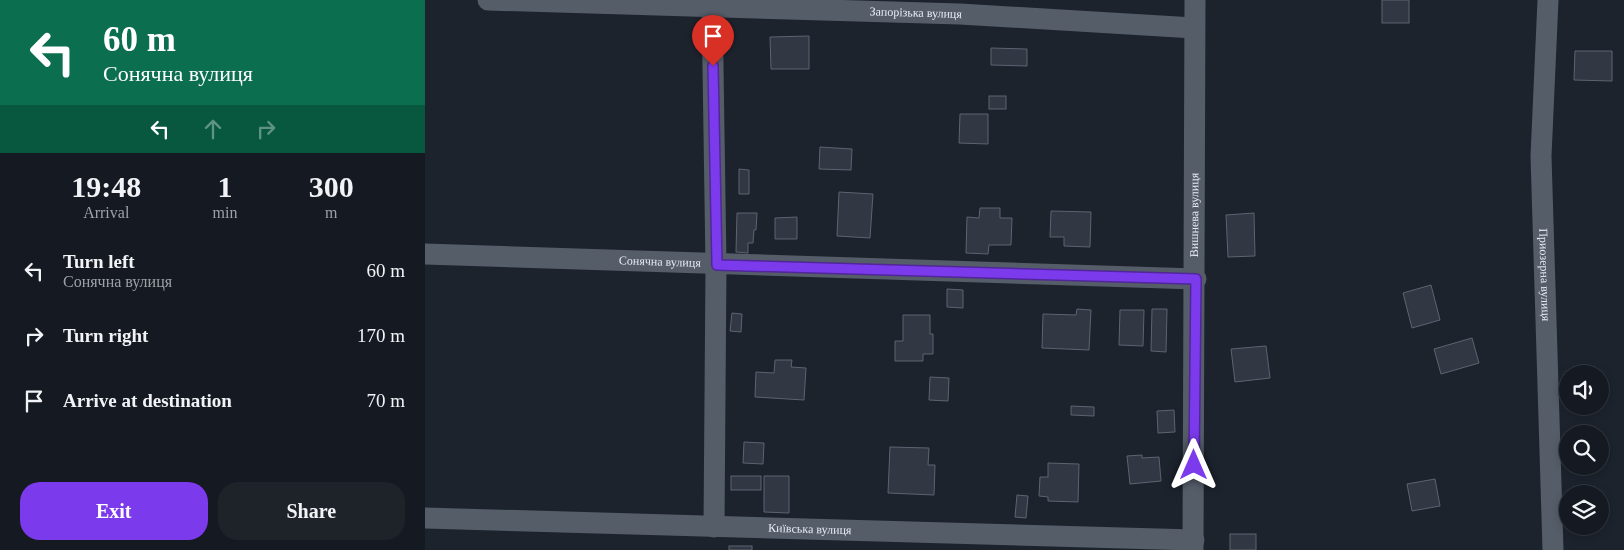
<!DOCTYPE html>
<meta charset="utf-8">
<style>
:root{--surface:#151a22;--page:#1e232a;--text:#f1f3f6;--muted:#9da1a5;--line:#343840;--accent:#7c3aed}
body{margin:0;font-family:Georgia,serif;background:var(--page);color:var(--text);height:100vh;display:flex;flex-direction:column;font-size:19px;white-space:nowrap}
*{box-sizing:border-box;margin:0}
p{font-size:16px;color:var(--muted)}
.icon{flex:none;width:28px;height:28px;fill:none;stroke:currentColor;stroke-width:2;stroke-linecap:round;stroke-linejoin:round}
.map{position:relative;flex:1;overflow:hidden}
.sheet{display:flex;flex-direction:column;background:var(--surface);width:425px}
.sheet>*{flex:none}
.guide{background:#0b6e4f;color:#fff;overflow:hidden}
.controls{position:absolute;left:1134px;top:365px;display:grid;gap:10px}
.controls a{display:grid;place-items:center;width:50px;height:50px;border-radius:50%;background:var(--surface);box-shadow:0 2px 8px #0003,0 0 0 1px var(--line);font-size:25px}
.pin{position:absolute;display:grid;place-items:center;width:42px;height:42px;color:#fff;margin:-51px -21px;border-radius:50% 50% 50% 0;rotate:-45deg;box-shadow:0 0 5px #0007}
.pin .icon{rotate:45deg}
.me{position:absolute;width:55px;margin:-28px;rotate:0deg;stroke-linejoin:round;filter:drop-shadow(0 0 4px #0008)}
.turn{display:flex;align-items:center;gap:18px;height:105px;padding:0 20px;font-size:22px}
.turn .icon{width:65px;height:65px;stroke-width:2.5}
.turn b{display:block;font-size:35px;line-height:42px}
.lanes{display:flex;align-items:center;height:48px;padding:0 20px;background:#0003;justify-content:center;gap:25px;direction:ltr}
.lanes .off{opacity:.35}
.eta{display:flex;justify-content:space-evenly;align-items:center;height:85px;text-align:center}
.eta b{font-size:30px;font-weight:800;line-height:35px}
.cta{display:flex;gap:10px;margin-top:auto;padding:10px 20px}
.cta a{flex:1;height:58px;border-radius:20px;background:var(--accent);color:#fff;font-size:20px;font-weight:800;line-height:58px;text-align:center}
.cta a+a{background:var(--page);color:var(--text)}
ul{padding:0;list-style:none}
li{display:flex;align-items:center;gap:15px;height:65px;padding:0 20px}
li div{flex:1}
li b{display:block;font-size:19px}
li em{font-style:normal}
main{display:flex;flex:1;min-height:0}
.map>svg:first-child{display:block}
.building{fill:#313844;stroke:#5c6471}
.lines{fill:none;stroke-linecap:round;stroke-linejoin:round}
.street{stroke:#555d69;stroke-width:21}
.route-casing{stroke:#51269a;stroke-width:12}
.route{stroke:#7c3aed;stroke-width:9}
.labels{text-anchor:middle;stroke-width:5;stroke-linejoin:round;paint-order:stroke}
.street-label{font-size:12px;fill:#e6ebf3;stroke:#131924}
</style>
<main>
<section class="sheet">
<div class="guide">
<div class="turn"><svg class="icon" aria-label="left" viewBox="0 0 24 24"><path d="M17 20v-9H6M10 6l-5 5 5 5"/></svg><div><b>60 m</b>Сонячна вулиця</div></div>
<div class="lanes"><svg class="icon" aria-label="left" viewBox="0 0 24 24"><path d="M17 20v-9H6M10 6l-5 5 5 5"/></svg><svg class="icon off" aria-label="ahead" viewBox="0 0 24 24"><path d="M12 20V5M6 11l6-6 6 6"/></svg><svg class="icon off" aria-label="right" viewBox="0 0 24 24"><path d="M7 20v-9h11M14 6l5 5-5 5"/></svg></div>
</div>
<div class="eta">
<div><b>19:48</b><p>Arrival</p></div>
<div><b>1</b><p>min</p></div>
<div><b>300</b><p>m</p></div>
</div>
<ul>
<li><svg class="icon" aria-label="left" viewBox="0 0 24 24"><path d="M17 20v-9H6M10 6l-5 5 5 5"/></svg><div><b>Turn left</b><p>Сонячна вулиця</p></div><em>60 m</em></li>
<li><svg class="icon" aria-label="right" viewBox="0 0 24 24"><path d="M7 20v-9h11M14 6l5 5-5 5"/></svg><div><b>Turn right</b></div><em>170 m</em></li>
<li><svg class="icon" aria-label="arrive" viewBox="0 0 24 24"><path d="M6 21V4h12l-3 4 3 4H6"/></svg><div><b>Arrive at destination</b></div><em>70 m</em></li>
</ul>
<div class="cta"><a>Exit</a><a>Share</a></div>
</section>
<div class="map">
<svg width="1199" height="550" viewBox="0 0 1199 550">
<rect width="100%" height="100%" fill="#1c232d"/>
<g class="building">
<rect x="957" y="0" width="27" height="23"/>
<polygon points="384,36 384,69 346,69 345,37"/>
<polygon points="566,48 602,49 602,66 566,65"/>
<polygon points="1150,51 1187,51 1187,81 1149,80"/>
<rect x="564" y="96" width="17" height="13"/>
<polygon points="535,114 563,114 563,144 534,143"/>
<polygon points="395,147 427,149 426,170 394,169"/>
<polygon points="314,169 324,170 324,194 314,194"/>
<polygon points="414,192 448,194 445,238 412,236"/>
<polygon points="555,208 575,208 575,218 587,218 586,245 564,245 563,254 541,253 542,217 554,218"/>
<polygon points="626,211 666,212 665,247 639,246 639,237 625,237"/>
<polygon points="312,213 332,213 331,230 329,230 328,243 323,243 323,253 311,252"/>
<polygon points="829,213 830,256 803,257 801,215"/>
<polygon points="372,217 372,239 350,239 350,218"/>
<polygon points="1006,285 1015,320 987,328 978,293"/>
<polygon points="522,289 538,290 538,308 522,307"/>
<polygon points="652,309 666,310 664,350 617,348 618,314 651,315"/>
<polygon points="727,309 742,309 741,352 726,351"/>
<polygon points="695,310 719,310 718,346 694,345"/>
<polygon points="307,313 317,314 316,332 305,331"/>
<polygon points="478,315 505,315 505,334 508,334 508,354 498,354 498,361 470,361 470,341 478,341"/>
<polygon points="1047,338 1054,363 1016,374 1009,349"/>
<polygon points="841,346 845,378 810,382 806,349"/>
<polygon points="350,360 367,360 366,367 381,368 379,400 330,397 331,372 349,373"/>
<polygon points="505,377 524,378 523,401 504,400"/>
<polygon points="646,406 669,407 669,416 646,415"/>
<polygon points="749,410 750,432 733,433 732,411"/>
<polygon points="319,442 339,443 338,464 318,463"/>
<polygon points="465,447 504,448 503,465 510,465 509,495 463,493"/>
<polygon points="717,455 717,458 734,457 736,481 705,484 702,456"/>
<polygon points="623,463 654,464 653,502 623,501 623,497 614,496 615,477 623,477"/>
<rect x="306" y="476" width="30" height="14"/>
<polygon points="339,476 364,476 364,513 339,512"/>
<polygon points="1010,479 1015,506 987,511 982,484"/>
<polygon points="592,495 603,496 601,518 590,517"/>
<rect x="805" y="534" width="26" height="16"/>
<rect x="304" y="546" width="23" height="4"/>
</g>
<g class="lines">
<g class="street">
<path id="s1" d="M63,0L535,14L769,28"/>
<polyline points="287,0 291,265 289,527"/>
<path id="s2" d="M1123,0L1116,156L1128,550"/>
<path id="s3" d="M0,254L771,279"/>
<path id="s4" d="M0,518L769,540"/>
<path id="s5" d="M768,550L770,0"/>
</g>
</g>
<g class="lines">
<defs>
<polyline id="route" points="288,66 292,265 771,279 769,465"/>
</defs>
<use href="#route" class="route-casing"/>
<use href="#route" class="route"/>
</g>
<g class="labels">
<g class="street-label">
<text dy="4" stroke="none"><textPath href="#s1" startOffset="428">Запорізька вулиця</textPath></text>
<text dy="4" stroke="none"><textPath href="#s5" startOffset="335">Вишнева вулиця</textPath></text>
<text dy="4" stroke="none"><textPath href="#s3" startOffset="235">Сонячна вулиця</textPath></text>
<text dy="4" stroke="none"><textPath href="#s2" startOffset="275">Приозерна вулиця</textPath></text>
<text dy="4" stroke="none"><textPath href="#s4" startOffset="385">Київська вулиця</textPath></text>
</g>
</g>
</svg>
<div class="controls">
<a><svg class="icon" aria-label="sound" viewBox="0 0 24 24"><path d="M4 9h4l5-4v14l-5-4H4zM17 9q2 3 0 6"/></svg></a>
<a><svg class="icon" aria-label="search" viewBox="0 0 24 24"><circle cx="10" cy="10" r="6"/><path d="M15 15l6 6"/></svg></a>
<a><svg class="icon" aria-label="layers" viewBox="0 0 24 24"><path d="M12 4l9 5-9 5-9-5zM3 14l9 5 9-5"/></svg></a>
</div>
<div class="pin" style="left:288px;top:66px;background:#d93025"><svg class="icon" aria-label="arrive" viewBox="0 0 24 24"><path d="M6 21V4h12l-3 4 3 4H6"/></svg></div>
<svg class="me" style="left:769px;top:465px" viewBox="-20 -20 40 40"><path d="M0-17L14 15 0 8-14 15z" fill="#7c3aed" stroke="#fff" stroke-width="4"/></svg>
</div>
</main>
